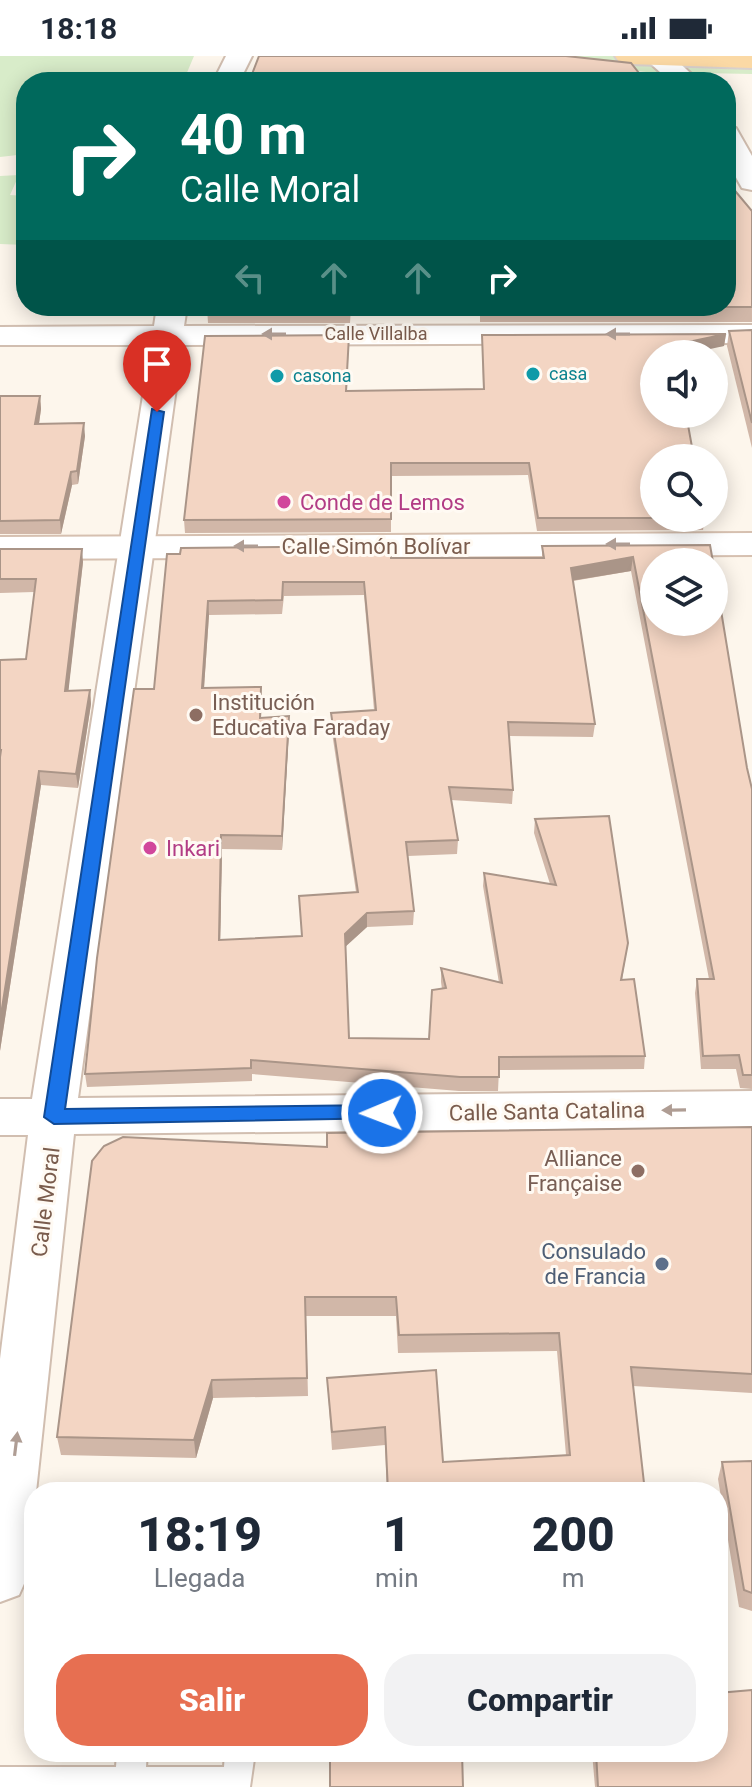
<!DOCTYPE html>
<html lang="es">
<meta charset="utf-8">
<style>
:root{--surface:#fff;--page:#f2f2f3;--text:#1f2937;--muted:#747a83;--accent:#e76f51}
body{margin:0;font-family:Roboto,sans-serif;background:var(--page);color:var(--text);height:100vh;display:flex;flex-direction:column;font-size:30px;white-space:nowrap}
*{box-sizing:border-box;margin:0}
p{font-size:26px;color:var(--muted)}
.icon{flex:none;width:44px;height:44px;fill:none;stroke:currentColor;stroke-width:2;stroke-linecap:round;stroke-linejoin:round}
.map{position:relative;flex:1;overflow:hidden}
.drawer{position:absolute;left:24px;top:1426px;width:704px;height:280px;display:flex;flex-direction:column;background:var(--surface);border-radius:32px;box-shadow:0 4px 20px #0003}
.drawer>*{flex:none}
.top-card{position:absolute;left:16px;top:16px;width:720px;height:244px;border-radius:32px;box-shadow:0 4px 20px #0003;background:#00695c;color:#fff;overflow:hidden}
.fabs{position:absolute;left:640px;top:284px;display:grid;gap:16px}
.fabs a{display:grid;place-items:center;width:88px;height:88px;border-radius:50%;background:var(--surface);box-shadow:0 4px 20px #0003;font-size:40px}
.pin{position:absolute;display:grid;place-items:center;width:68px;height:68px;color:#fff;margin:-82px -34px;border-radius:50% 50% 50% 0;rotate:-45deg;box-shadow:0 0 8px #0007}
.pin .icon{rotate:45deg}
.me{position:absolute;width:88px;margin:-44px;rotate:269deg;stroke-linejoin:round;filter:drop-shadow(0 0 6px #0008)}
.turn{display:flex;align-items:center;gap:28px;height:168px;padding:0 32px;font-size:36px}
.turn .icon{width:104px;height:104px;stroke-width:2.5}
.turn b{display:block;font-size:56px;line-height:68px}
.lanes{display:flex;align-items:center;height:76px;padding:0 32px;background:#0003;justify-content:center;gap:40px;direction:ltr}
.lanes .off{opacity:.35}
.eta{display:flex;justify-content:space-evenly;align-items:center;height:136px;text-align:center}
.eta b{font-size:48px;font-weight:800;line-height:56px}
.action{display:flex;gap:16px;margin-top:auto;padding:16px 32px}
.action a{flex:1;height:92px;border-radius:32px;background:var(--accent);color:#fff;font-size:32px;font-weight:800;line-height:92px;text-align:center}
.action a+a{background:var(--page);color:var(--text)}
.status{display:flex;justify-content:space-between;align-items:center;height:56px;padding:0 40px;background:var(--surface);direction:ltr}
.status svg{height:22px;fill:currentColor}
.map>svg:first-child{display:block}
.green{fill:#d8ecc9}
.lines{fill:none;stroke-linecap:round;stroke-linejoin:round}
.lane-casing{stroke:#d1beb0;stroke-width:4}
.street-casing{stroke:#d1beb0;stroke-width:4}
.secondary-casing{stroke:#d6c0b0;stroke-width:4}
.primary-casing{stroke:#dad1cd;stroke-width:4}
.lane{fill:#fff;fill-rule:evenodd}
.street{fill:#fff;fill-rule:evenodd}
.secondary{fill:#fff;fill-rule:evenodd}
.primary{fill:#fbd9a5;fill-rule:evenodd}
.wall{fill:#d1b7a8;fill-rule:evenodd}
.shaded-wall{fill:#aa9588}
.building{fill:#f3d5c3;stroke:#aa9588;stroke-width:2;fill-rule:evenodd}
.oneway{fill:#af9d94}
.route{fill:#1a73e8;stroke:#114b97;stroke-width:2}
.culture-dot{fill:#0f9aa8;stroke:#fffaf3;stroke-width:3}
.hotel-dot{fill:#d1479c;stroke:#fffaf3;stroke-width:3}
.education-dot{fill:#8d6e63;stroke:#fffaf3;stroke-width:3}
.service-dot{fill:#5c6f8a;stroke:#fffaf3;stroke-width:3}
.labels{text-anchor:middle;stroke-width:6;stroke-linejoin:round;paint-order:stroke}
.far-street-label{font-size:18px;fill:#7a5c4d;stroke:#fffaf3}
.far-culture-label{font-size:18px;fill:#0d838f;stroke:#fffaf3;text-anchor:start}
.hotel-label{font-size:22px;fill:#b23c85;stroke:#fffaf3;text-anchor:start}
.street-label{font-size:22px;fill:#7a5c4d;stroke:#fffaf3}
.education-label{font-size:22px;fill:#785e54;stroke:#fffaf3;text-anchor:start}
.service-label{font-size:22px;fill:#4e5e75;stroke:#fffaf3;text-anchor:end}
</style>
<div class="status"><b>18:18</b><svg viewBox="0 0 49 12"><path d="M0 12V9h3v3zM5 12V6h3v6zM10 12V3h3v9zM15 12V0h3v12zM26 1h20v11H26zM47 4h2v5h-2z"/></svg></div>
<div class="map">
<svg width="752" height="1731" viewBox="0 0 752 1731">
<rect width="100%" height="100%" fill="#fdf6ec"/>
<g class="green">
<polygon points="0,0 194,0 183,26 26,26 26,98 0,101"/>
<polygon points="513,0 752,0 752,18 646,16"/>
<polygon points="19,119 10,139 26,140 26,189 0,188 0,120"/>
</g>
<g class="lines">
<defs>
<polygon id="lane" points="117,1696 147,1696 146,1711 224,1711 225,1696 255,1696 250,1731 0,1731 0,1711 116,1711"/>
<g id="street">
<polygon points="226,0 252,0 239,26 213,26"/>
<polygon points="649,0 672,0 700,26 671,26 651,8"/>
<polygon points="726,70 736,72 752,100 752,134 742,132 726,104"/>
<polygon points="157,250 187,250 184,270 752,269 752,287 182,289 78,1042 752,1035 752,1071 74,1078 27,1521 19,1539 0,1546 0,1303 28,1079 0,1079 0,1043 32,1043 151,289 0,289 0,271 154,270"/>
</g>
<polygon id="secondary" points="752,477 752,499 0,503 0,481"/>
<polygon id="primary" points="615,0 752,0 752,12 629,8 619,6"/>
</defs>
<use href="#lane" class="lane-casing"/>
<use href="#street" class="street-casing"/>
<use href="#secondary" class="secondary-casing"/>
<use href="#primary" class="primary-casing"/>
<use href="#lane" class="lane"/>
<use href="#street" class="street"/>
<use href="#secondary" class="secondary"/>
<use href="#primary" class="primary"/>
</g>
<g class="wall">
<polygon points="752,155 752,266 480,266 480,258 434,256 434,250 726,250"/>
<polygon points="207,250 351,250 350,267 208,267"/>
<polygon points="752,274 752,392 727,290 729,275"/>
<polygon points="726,278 724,290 654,298 705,462 703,474 537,475 528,419 391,420 391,476 185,477 184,464 349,279 347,335 483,333 482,279"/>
<polygon points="0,340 40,340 41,353 39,368 85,380 78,428 72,429 61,478 0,478"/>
<path d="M710,489L747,712L752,733V1033L740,1032L736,1013H701L695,937L697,923H709L631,515L573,525L595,668L593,681L509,680L513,734L512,748L451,744L458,784L457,798L408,800L414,855L413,869L367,871L345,891L349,982L429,983L442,933L441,926V912L499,927L483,830L484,817L550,828L534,777L535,763L628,887L622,924L645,1000L644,1013L499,1014L498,1035H459L252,1018V1025L87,1031L85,1018L154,633L167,498L391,502H542V490ZM364,539L374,654L331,657V670L356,836L301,880L220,884L222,793L282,794L289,674V660L261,662L262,645L204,632L209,559L282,558L284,540Z"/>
<polygon points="0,493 83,506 68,635 90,634 91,648 78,732 41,729 0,995 0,604 26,603 34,536 0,537"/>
<polygon points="752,1071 752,1337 633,1330 645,1436 387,1436 385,1389 332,1394 327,1322 443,1406 566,1399 557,1295 398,1297 396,1260 306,1260 308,1340 213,1342 196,1402 61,1399 57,1381 327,1091"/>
<polygon points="752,1405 752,1555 739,1551 718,1423 722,1406"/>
<polygon points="592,1696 718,1696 752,1731 595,1731"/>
</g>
<g class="shaded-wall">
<polygon points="726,278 724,290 687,298 672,298 674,289"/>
<polygon points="40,340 41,353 37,381 35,368"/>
<polygon points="84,367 85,380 78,428 77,415"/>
<polygon points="71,416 72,429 61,478 60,464"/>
<polygon points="82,493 83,506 67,648 65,635"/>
<polygon points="633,501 631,515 570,525 571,512"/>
<polygon points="208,545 209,559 203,646 202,632"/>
<polygon points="90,634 91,648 78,732 76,718"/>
<polygon points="289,660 289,674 282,794 282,780"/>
<polygon points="39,715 41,729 0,995 0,965"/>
<polygon points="221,779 222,793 220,897 219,884"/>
<polygon points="367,857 367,871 345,891 345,878"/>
<polygon points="212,1324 213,1342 196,1402 194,1384"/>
</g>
<g class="building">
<polygon points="259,0 566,0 631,7 646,26 249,26"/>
<polygon points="726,124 752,155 752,251 481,251 481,250 726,250"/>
<polygon points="207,250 350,250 350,251 207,252"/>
<polygon points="752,274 752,367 729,275"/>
<polygon points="726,278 674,289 675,298 654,298 654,358 686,358 694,402 654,402 654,462 538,462 529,407 391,407 391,463 184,464 205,280 349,279 346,335 484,333 482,279"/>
<polygon points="0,340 40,340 35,368 84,367 77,415 71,416 60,464 0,465"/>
<path d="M710,489L713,506H654V566H714V512L747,712L752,733V1019H743L739,999L703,1000L697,923H714L633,501L571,512L595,668L508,666L513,734L449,731L458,784L406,786L414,855L367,857L345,878L349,982L429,983L432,934L446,932L441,912L502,927L484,817L556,829L535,763L609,760L628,887L621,924L634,923L645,1000L499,1001V1021H460L251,1004V1012L85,1018L97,902L134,633H154L167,498H180L181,492L391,490V502H544L542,490ZM283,526H364L376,654L331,657L358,836L299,840L302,880L219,884L221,779L282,780L289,660L260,662L261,631L202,632L208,545L282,544Z"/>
<polygon points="0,493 82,493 65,635 90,634 76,718 39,715 0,965 0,701 1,694 0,694 0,604 26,603 36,523 0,523"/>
<polygon points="752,1071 752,1318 631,1311 645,1436 388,1436 385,1371 332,1376 327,1322 436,1314 443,1406 570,1399 559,1277 399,1279 396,1241 305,1241 307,1322 212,1324 194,1384 57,1381 92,1105 104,1090 123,1081 327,1091 327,1077"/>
<polygon points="752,1405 752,1537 744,1534 722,1406"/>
<polygon points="752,1634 752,1731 598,1731 596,1696 718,1696 718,1637"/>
<polygon points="330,1696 462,1696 463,1731 330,1731"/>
</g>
<defs><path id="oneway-solid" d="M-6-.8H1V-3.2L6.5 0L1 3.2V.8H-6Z" transform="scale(2)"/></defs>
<g class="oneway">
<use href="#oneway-solid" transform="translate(274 278) rotate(180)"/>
<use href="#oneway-solid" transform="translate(618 278) rotate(180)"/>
<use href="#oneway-solid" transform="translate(618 488) rotate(180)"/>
<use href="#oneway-solid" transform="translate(246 490) rotate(180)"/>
<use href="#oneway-solid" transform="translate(674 1054) rotate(179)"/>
<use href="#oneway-solid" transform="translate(16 1388) rotate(-83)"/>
</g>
<polygon class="route" points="152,353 164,356 65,1053 382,1049 389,1052 392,1057 389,1062 54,1068 44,1061"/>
<g class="culture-dot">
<circle cx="533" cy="318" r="8"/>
<circle cx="277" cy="320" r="8"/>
</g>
<g class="hotel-dot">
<circle cx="284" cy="446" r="8"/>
<circle cx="150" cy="792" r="8"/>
</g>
<g class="education-dot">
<circle cx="196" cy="659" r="8"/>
<circle cx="638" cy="1115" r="8"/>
</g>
<circle class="service-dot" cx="662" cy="1208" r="8"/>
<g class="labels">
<g class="far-street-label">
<text x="376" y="284">Calle Villalba</text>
</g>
<g class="far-culture-label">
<text x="549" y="324">casa</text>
<text x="293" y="326">casona</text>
</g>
<g class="hotel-label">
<text x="300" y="454">Conde de Lemos</text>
<text x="166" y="800">Inkari</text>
</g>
<g class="street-label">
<text x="376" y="498">Calle Simón Bolívar</text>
<text transform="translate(547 1055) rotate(-1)" y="8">Calle Santa Catalina</text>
<text transform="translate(45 1146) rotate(-83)" y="8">Calle Moral</text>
</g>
<g class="education-label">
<text x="212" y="654">Institución<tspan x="212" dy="25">Educativa Faraday</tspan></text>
<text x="622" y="1110" text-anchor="end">Alliance<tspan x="622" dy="25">Française</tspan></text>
</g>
<g class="service-label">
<text x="646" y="1203">Consulado<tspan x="646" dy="25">de Francia</tspan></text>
</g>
</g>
</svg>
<div class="fabs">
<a><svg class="icon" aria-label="sound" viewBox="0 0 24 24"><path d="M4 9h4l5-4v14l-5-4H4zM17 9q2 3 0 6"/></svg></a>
<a><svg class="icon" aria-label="search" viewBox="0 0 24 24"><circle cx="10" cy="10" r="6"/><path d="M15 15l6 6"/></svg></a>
<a><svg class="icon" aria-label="layers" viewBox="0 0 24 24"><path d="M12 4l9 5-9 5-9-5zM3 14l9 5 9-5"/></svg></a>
</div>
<div class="pin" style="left:157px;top:356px;background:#d93025"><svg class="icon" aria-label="arrive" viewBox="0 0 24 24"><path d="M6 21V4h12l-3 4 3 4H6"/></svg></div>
<svg class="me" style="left:382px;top:1057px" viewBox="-20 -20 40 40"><circle r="17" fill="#1a73e8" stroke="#fff" stroke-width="3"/><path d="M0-11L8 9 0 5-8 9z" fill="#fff"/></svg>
<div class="top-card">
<div class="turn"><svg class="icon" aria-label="right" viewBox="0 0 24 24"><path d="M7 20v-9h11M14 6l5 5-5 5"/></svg><div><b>40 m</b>Calle Moral</div></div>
<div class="lanes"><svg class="icon off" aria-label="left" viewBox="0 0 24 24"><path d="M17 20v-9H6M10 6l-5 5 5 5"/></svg><svg class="icon off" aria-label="ahead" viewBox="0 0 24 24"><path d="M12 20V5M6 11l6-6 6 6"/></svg><svg class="icon off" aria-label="ahead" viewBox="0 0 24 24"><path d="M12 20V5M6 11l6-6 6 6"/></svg><svg class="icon" aria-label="right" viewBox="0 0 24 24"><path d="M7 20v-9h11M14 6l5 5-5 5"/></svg></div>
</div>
<section class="drawer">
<div class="eta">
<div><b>18:19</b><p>Llegada</p></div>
<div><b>1</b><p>min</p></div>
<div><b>200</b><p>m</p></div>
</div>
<div class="action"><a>Salir</a><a>Compartir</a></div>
</section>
</div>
